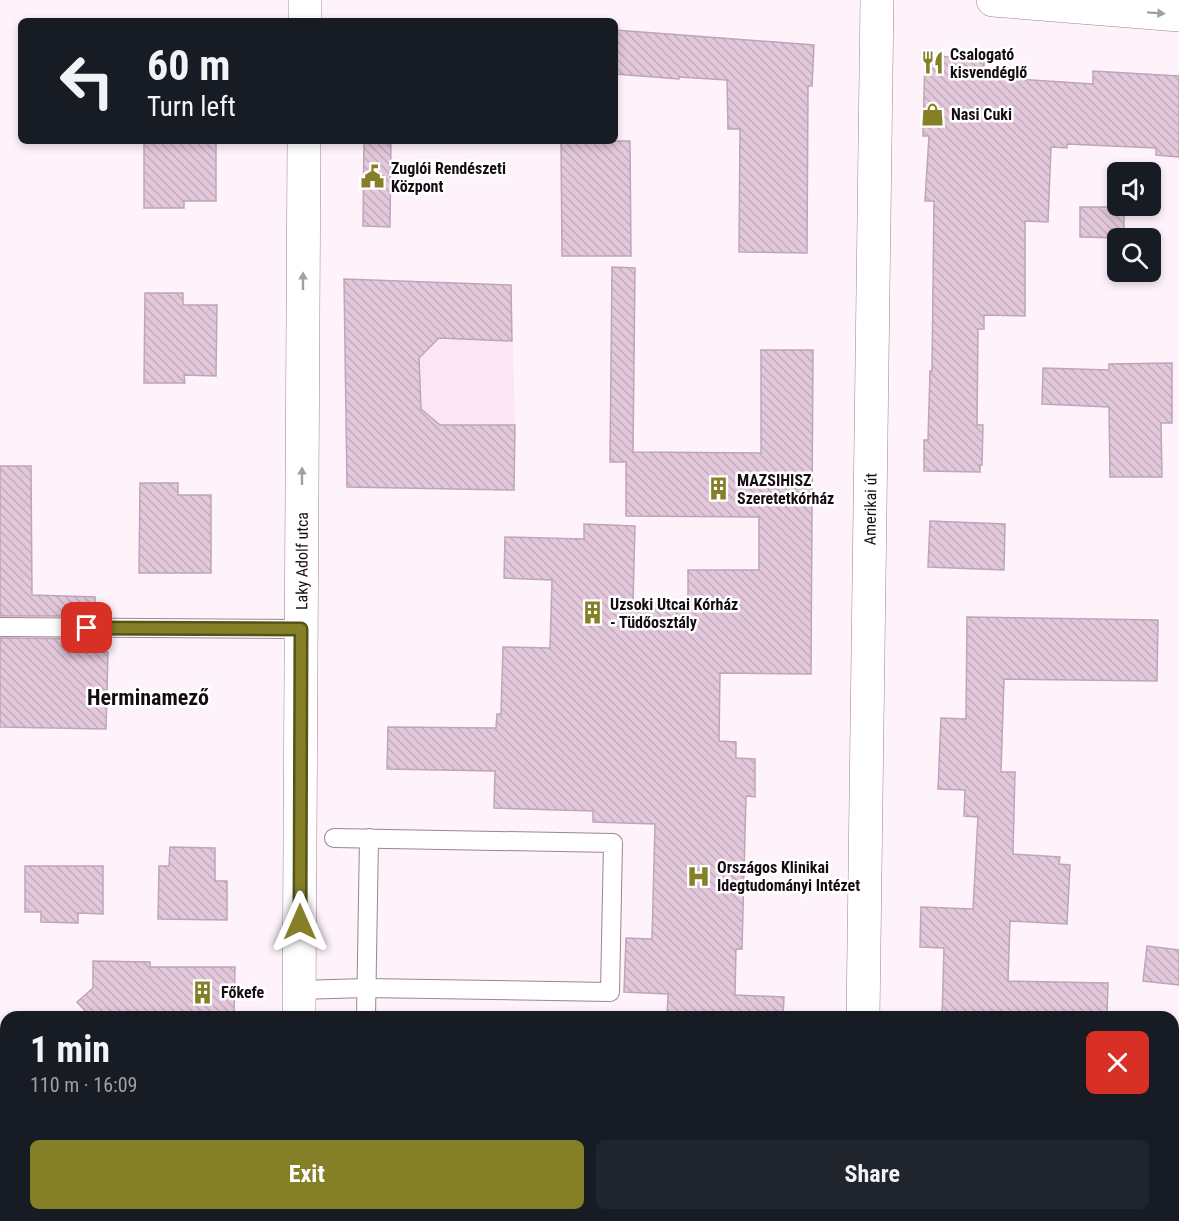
<!DOCTYPE html>
<meta charset="utf-8">
<style>
:root{--surface:#171b24;--page:#20242c;--text:#f1f3f6;--muted:#9ea1a6;--accent:#858027}
body{margin:0;font-family:"Roboto Condensed",sans-serif;background:var(--page);color:var(--text);height:100vh;display:flex;flex-direction:column;font-size:22px;white-space:nowrap}
*{box-sizing:border-box;margin:0}
p{font-size:20px;color:var(--muted)}
.icon{flex:none;width:33px;height:33px;fill:none;stroke:currentColor;stroke-width:2;stroke-linecap:round;stroke-linejoin:round}
.map{position:relative;flex:1;overflow:hidden}
.side{position:absolute;left:0px;top:1011px;width:1179px;height:210px;display:flex;flex-direction:column;background:var(--surface);border-radius:18px 18px 0 0;box-shadow:0 3px 9px #0003}
.side>*{flex:none}
.guide{position:absolute;left:18px;top:18px;width:600px;height:126px;border-radius:9px;box-shadow:0 3px 9px #0003;background:#171b24;color:var(--text);overflow:hidden}
.controls{position:absolute;left:1107px;top:162px;display:grid;gap:12px}
.controls a{display:grid;place-items:center;width:54px;height:54px;border-radius:9px;background:var(--surface);box-shadow:0 3px 9px #0003;font-size:30px}
.pin{position:absolute;display:grid;place-items:center;width:51px;height:51px;color:#fff;margin:-26px;border-radius:12px;box-shadow:0 3px 9px #0006}
.me{position:absolute;width:66px;margin:-33px;rotate:0deg;stroke-linejoin:round;filter:drop-shadow(0 0 4px #0008)}
.turn{display:flex;align-items:center;gap:21px;height:126px;padding:0 30px;font-size:27px}
.turn .icon{width:78px;height:78px;stroke-width:2.5}
.turn b{display:block;font-size:42px;line-height:51px}
.round{display:grid;place-items:center;flex:none;width:63px;height:63px;border-radius:9px;background:var(--page)}
.headline{display:flex;align-items:center;justify-content:space-between;height:102px;padding:0 30px}
h1{font-size:36px;font-weight:700;line-height:45px}
.action{display:flex;gap:12px;margin-top:auto;padding:12px 30px}
.action a{flex:1;height:69px;border-radius:9px;background:var(--accent);color:#fff;font-size:24px;font-weight:700;line-height:69px;text-align:center}
.action a+a{background:var(--page);color:var(--text)}
.map>svg:first-child{display:block}
.built{fill:#fce6f5}
.building{fill:url(#building-back-hatch);stroke:#bfa5b7;stroke-width:1.5}
.lines{fill:none;stroke-linecap:round;stroke-linejoin:round}
.lane-casing{stroke:#9d8395;stroke-width:20}
.street-casing{stroke:#9d8395;stroke-width:34}
.lane{stroke:#fff;stroke-width:18}
.street{stroke:#fff;stroke-width:33}
.oneway{fill:#a29ea1}
.route-casing{stroke:#565319;stroke-width:15}
.route{stroke:#858027;stroke-width:10}
.labels{text-anchor:middle;stroke-width:5;stroke-linejoin:round;paint-order:stroke}
.poi-label{font-size:16px;font-weight:bold;fill:#160d13;stroke:#fff;text-anchor:start}
.street-label{font-size:16px;fill:#160d13;stroke:#fff}
.district-label{font-size:22px;font-weight:bold;fill:#160d13;stroke:#fff}
</style>
<div class="map">
<svg width="1179" height="1221" viewBox="0 0 1179 1221">
<defs>
<pattern id="building-back-hatch" width="6" height="6" patternUnits="userSpaceOnUse" patternTransform="scale(1.5)"><rect width="6" height="6" fill="#e3c8db"/><path d="M-1 5l2 2M0 0l6 6M5-1l2 2" fill="none" stroke="#c2abbb"/></pattern>
</defs>
<rect width="100%" height="100%" fill="#fef3fa"/>
<polygon class="built" points="344,279 511,285 515,425 514,490 347,487"/>
<g class="building">
<polygon points="615,30 814,45 812,86 808,86 807,253 739,252 740,129 728,129 727,80 679,77 679,79 615,74"/>
<polygon points="925,56 984,58 984,77 1093,84 1093,71 1179,76 1179,157 1156,155 1156,148 1067,144 1067,148 1051,147 1048,222 1025,221 1025,316 984,315 984,329 978,329 977,425 983,425 982,465 980,465 980,472 924,471 924,440 928,440 930,371 932,371 934,201 925,201 929,136 923,136"/>
<polygon points="144,141 216,141 216,201 184,201 184,208 144,208"/>
<polygon points="364,141 391,141 390,227 363,226"/>
<polygon points="561,141 630,141 631,256 562,256"/>
<polygon points="1080,207 1124,207 1124,238 1080,237"/>
<polygon points="612,267 635,268 633,452 761,453 761,350 813,350 811,674 720,673 719,741 736,742 736,758 755,759 755,797 746,796 742,949 736,949 735,995 784,997 783,1017 667,1017 668,994 624,992 626,938 652,939 655,824 593,822 593,811 494,808 495,771 387,769 388,727 496,728 497,714 501,714 503,647 550,648 552,580 504,578 505,537 584,539 584,524 635,526 633,603 688,603 688,570 759,570 759,517 626,516 626,462 610,462"/>
<polygon points="344,279 511,285 512,341 439,338 419,358 421,409 440,425 515,425 514,490 347,487"/>
<polygon points="145,293 183,293 183,305 217,305 216,376 184,375 185,383 144,383"/>
<polygon points="1172,363 1172,423 1161,423 1162,477 1110,477 1109,407 1042,404 1043,368 1109,370 1109,364"/>
<polygon points="0,466 31,466 32,595 95,597 95,616 0,616"/>
<polygon points="140,483 178,483 178,495 211,495 211,573 139,573"/>
<polygon points="930,521 1005,524 1004,570 928,567"/>
<polygon points="967,617 1158,620 1157,681 1004,679 1001,772 1015,772 1013,854 1060,857 1059,864 1070,865 1067,924 1010,921 1008,981 1108,983 1107,1017 942,1017 944,948 920,947 921,907 973,909 978,817 964,816 965,790 938,789 941,718 966,719"/>
<polygon points="0,638 94,639 94,652 108,652 106,729 0,727"/>
<polygon points="170,847 215,848 215,881 227,881 227,920 158,919 159,866 169,866"/>
<polygon points="25,866 103,866 103,914 78,913 78,923 41,922 41,912 25,912"/>
<polygon points="1147,946 1179,950 1179,985 1143,981"/>
<polygon points="93,961 150,962 150,967 235,967 234,1017 91,1017 77,1002 93,988"/>
</g>
<g class="lines">
<defs>
<g id="lane">
<polyline points="0,627 301,629"/>
<polyline points="300,990 366,988 610,992 613,843 334,838"/>
<polyline points="366,1017 369,838"/>
</g>
<g id="street">
<polyline points="993,0 1179,15"/>
<polyline points="305,21 305,0"/>
<path id="s1" d="M299,1017L304,141"/>
<path id="s2" d="M863,1017L877,0"/>
<polyline points="295,1221 295,1215"/>
<polyline points="860,1221 860,1215"/>
</g>
</defs>
<use href="#lane" class="lane-casing"/>
<use href="#street" class="street-casing"/>
<use href="#lane" class="lane"/>
<use href="#street" class="street"/>
</g>
<defs><path id="oneway-solid" d="M-6-.8H1V-3.2L6.5 0L1 3.2V.8H-6Z" transform="scale(1.5)"/></defs>
<g class="oneway">
<use href="#oneway-solid" transform="translate(1156 13) rotate(4)"/>
<use href="#oneway-solid" transform="translate(303 281) rotate(-90)"/>
<use href="#oneway-solid" transform="translate(302 476) rotate(-90)"/>
</g>
<g class="lines">
<defs>
<polyline id="route" points="87,628 301,629 300,922"/>
</defs>
<use href="#route" class="route-casing"/>
<use href="#route" class="route"/>
</g>
<defs>
<symbol id="restaurant-bare" viewBox="-9 -9 18 18"><path d="M-5-6h1v4h1v-4h1v4h1v-4h1v5L-1.5 .5V6h-2V.5L-5-1ZM5-6V6H3V1.5H1.5Q1.5-4 5-6Z" fill="#858027" stroke="#fff" stroke-width="2.5" paint-order="stroke"/></symbol>
<symbol id="shop-bare" viewBox="-9 -9 18 18"><path d="M-5-2.5h2.3a2.7 3.5 0 0 1 5.4 0H5L5.5 6h-11ZM-1.5-2.5h3a1.5 2.3 0 0 0-3 0Z" fill="#858027" stroke="#fff" stroke-width="2.5" paint-order="stroke"/></symbol>
<symbol id="civic-bare" viewBox="-9 -9 18 18"><path d="M-.6-6.5H3V-4.5H.6V-3L4-1V1h2V6H-6V1h2V-1L-.6-3ZM-1.2 2.5V6h2.4V2.5Z" fill="#858027" stroke="#fff" stroke-width="2.5" paint-order="stroke"/></symbol>
<symbol id="building-bare" viewBox="-9 -9 18 18"><path d="M-4-6H4V6H1V3H-1V6H-4ZM-2.5-4.3h1.7v1.8h-1.7ZM.8-4.3h1.7v1.8H.8ZM-2.5-1h1.7V.8h-1.7ZM.8-1h1.7V.8H.8Z" fill="#858027" stroke="#fff" stroke-width="2.5" paint-order="stroke"/></symbol>
<symbol id="hospital-bare" viewBox="-9 -9 18 18"><path d="M-5-5h3v3.5h4V-5h3V5h-3V1.5h-4V5h-3Z" fill="#858027" stroke="#fff" stroke-width="2.5" paint-order="stroke"/></symbol>
</defs>
<g fill-rule="evenodd">
<use href="#restaurant-bare" x="916" y="46" width="33" height="33"/>
<use href="#shop-bare" x="916" y="98" width="33" height="33"/>
<use href="#civic-bare" x="356" y="160" width="33" height="33"/>
<use href="#building-bare" x="702" y="472" width="33" height="33"/>
<use href="#building-bare" x="576" y="596" width="33" height="33"/>
<use href="#hospital-bare" x="682" y="860" width="33" height="33"/>
<use href="#building-bare" x="186" y="976" width="33" height="33"/>
</g>
<g class="labels">
<g class="poi-label">
<text x="950" y="60">Csalogató<tspan x="950" dy="18">kisvendéglő</tspan></text>
<text x="951" y="120">Nasi Cuki</text>
<text x="391" y="174">Zuglói Rendészeti<tspan x="391" dy="18">Központ</tspan></text>
<text x="737" y="486">MAZSIHISZ<tspan x="737" dy="18">Szeretetkórház</tspan></text>
<text x="610" y="610">Uzsoki Utcai Kórház<tspan x="610" dy="18">- Tüdőosztály</tspan></text>
<text x="717" y="873">Országos Klinikai<tspan x="717" dy="18">Idegtudományi Intézet</tspan></text>
<text x="221" y="998">Főkefe</text>
</g>
<g class="street-label">
<text dy="6" stroke="none"><textPath href="#s2" startOffset="508">Amerikai út</textPath></text>
<text dy="6" stroke="none"><textPath href="#s1" startOffset="456">Laky Adolf utca</textPath></text>
</g>
<g class="district-label">
<text x="148" y="705">Herminamező</text>
</g>
</g>
</svg>
<div class="controls">
<a><svg class="icon" aria-label="sound" viewBox="0 0 24 24"><path d="M4 9h4l5-4v14l-5-4H4zM17 9q2 3 0 6"/></svg></a>
<a><svg class="icon" aria-label="search" viewBox="0 0 24 24"><circle cx="10" cy="10" r="6"/><path d="M15 15l6 6"/></svg></a>
</div>
<div class="pin" style="left:87px;top:628px;background:#d93025"><svg class="icon" aria-label="arrive" viewBox="0 0 24 24"><path d="M6 21V4h12l-3 4 3 4H6"/></svg></div>
<svg class="me" style="left:300px;top:922px" viewBox="-20 -20 40 40"><path d="M0-17L14 15 0 8-14 15z" fill="#858027" stroke="#fff" stroke-width="4"/></svg>
<div class="guide">
<div class="turn"><svg class="icon" aria-label="left" viewBox="0 0 24 24"><path d="M17 20v-9H6M10 6l-5 5 5 5"/></svg><div><b>60 m</b>Turn left</div></div>
</div>
<section class="side">
<div class="headline"><div><h1>1 min</h1><p>110 m · 16:09</p></div><a class="round" style="background:#d93025;color:#fff"><svg class="icon" aria-label="close" viewBox="0 0 24 24"><path d="M6 6l12 12M18 6L6 18"/></svg></a></div>
<div class="action"><a>Exit</a><a>Share</a></div>
</section>
</div>
